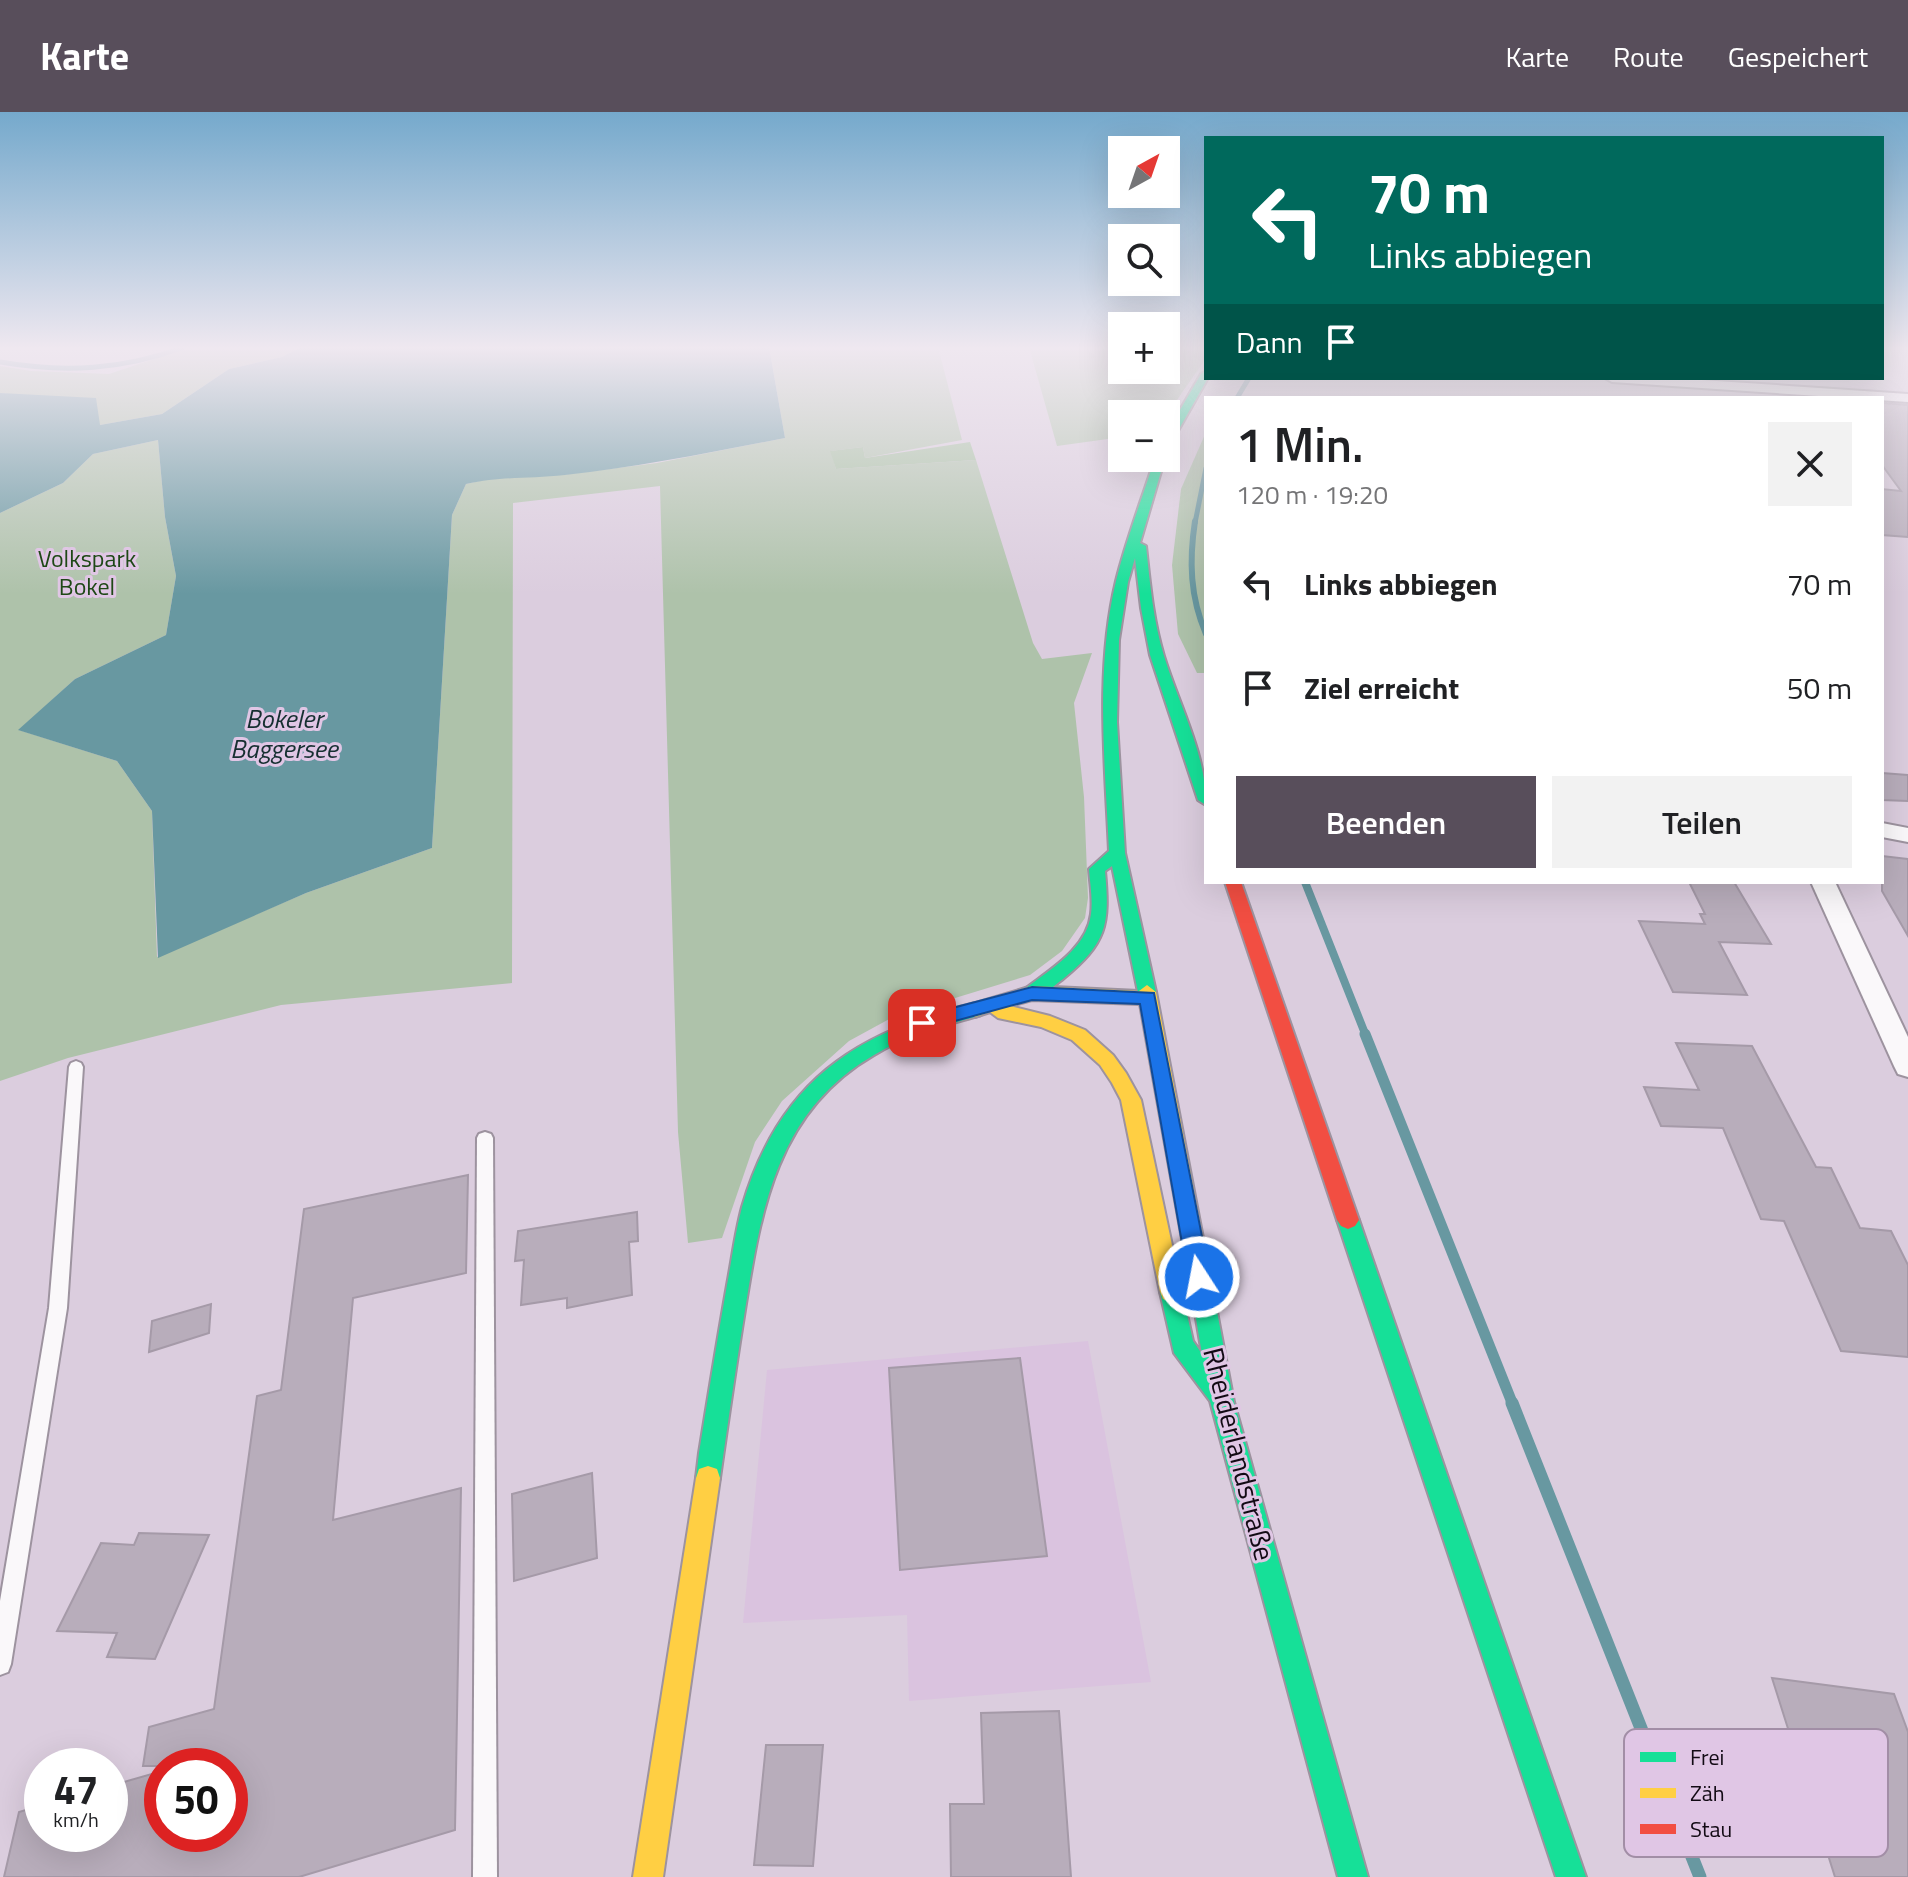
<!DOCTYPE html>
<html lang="de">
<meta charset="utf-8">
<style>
:root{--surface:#fff;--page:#f2f2f2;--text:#202124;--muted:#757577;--accent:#584e5b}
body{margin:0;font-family:"Titillium Web",sans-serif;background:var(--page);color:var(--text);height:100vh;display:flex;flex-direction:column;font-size:30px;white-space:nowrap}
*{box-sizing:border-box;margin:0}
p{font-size:26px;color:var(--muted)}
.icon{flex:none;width:44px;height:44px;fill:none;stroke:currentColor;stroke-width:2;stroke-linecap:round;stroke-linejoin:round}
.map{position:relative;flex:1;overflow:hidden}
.details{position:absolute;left:1204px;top:284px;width:680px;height:488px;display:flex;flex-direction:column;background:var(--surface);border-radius:0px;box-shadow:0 8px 32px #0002}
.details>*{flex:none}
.top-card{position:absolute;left:1204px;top:24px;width:680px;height:244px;border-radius:0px;box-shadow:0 8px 32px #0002;background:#00695c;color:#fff;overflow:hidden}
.needle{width:52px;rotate:40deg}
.tools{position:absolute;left:1108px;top:24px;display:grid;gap:16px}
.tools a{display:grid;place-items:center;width:72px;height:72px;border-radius:0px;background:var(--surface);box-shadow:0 8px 32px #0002;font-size:40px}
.speed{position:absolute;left:24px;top:1636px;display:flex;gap:16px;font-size:40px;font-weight:700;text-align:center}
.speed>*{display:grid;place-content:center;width:104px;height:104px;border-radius:50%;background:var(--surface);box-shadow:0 8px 32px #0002;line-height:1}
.speed small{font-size:20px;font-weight:400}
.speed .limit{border:12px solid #d22;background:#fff;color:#111}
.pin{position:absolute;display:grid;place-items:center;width:68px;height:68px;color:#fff;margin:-34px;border-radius:16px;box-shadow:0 4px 12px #0006}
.me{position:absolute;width:88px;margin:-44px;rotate:349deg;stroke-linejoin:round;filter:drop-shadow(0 0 6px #0008)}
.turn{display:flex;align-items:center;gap:28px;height:168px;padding:0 32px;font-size:36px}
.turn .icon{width:104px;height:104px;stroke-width:2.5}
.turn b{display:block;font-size:56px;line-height:68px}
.then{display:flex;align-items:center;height:76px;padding:0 32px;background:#0003;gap:16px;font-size:30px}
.round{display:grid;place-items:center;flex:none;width:84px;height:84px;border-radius:0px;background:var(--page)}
.head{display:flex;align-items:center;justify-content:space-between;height:136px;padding:0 32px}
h1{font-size:48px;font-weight:600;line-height:60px}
.cta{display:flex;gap:16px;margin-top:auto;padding:16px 32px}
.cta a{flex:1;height:92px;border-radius:0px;background:var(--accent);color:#fff;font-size:32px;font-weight:600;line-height:92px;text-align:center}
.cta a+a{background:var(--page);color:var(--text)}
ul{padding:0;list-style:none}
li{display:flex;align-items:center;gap:24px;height:104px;padding:0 32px}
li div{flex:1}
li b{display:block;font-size:30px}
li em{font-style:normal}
header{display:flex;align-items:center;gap:48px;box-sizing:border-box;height:112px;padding:0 40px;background:var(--accent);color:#fff}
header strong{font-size:38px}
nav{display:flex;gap:44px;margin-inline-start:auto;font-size:28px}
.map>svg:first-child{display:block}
.built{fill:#dac3df}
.green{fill:#aec2aa}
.forest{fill:#a2be9d}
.water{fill:#6898a1}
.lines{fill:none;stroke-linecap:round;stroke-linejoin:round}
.stream-far4{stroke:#6898a1;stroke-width:5}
.stream-far3{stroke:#6898a1;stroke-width:6}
.stream-far2{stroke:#6898a1;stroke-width:8}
.stream-far1{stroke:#6898a1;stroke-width:11}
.stream{stroke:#6898a1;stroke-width:13}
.building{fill:#b8adbb;stroke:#a59aa8;stroke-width:2}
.lane-casing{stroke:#9d939f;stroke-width:4}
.street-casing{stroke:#9d939f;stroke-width:4}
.fast-casing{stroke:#9d939f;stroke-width:4}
.slow-casing{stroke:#9d939f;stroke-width:4}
.jam-casing{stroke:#9d939f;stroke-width:4}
.lane{fill:#faf8fa;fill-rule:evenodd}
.street{fill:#faf8fa;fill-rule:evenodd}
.fast{fill:#16e098;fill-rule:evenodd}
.slow{fill:#ffcf43;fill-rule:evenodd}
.jam{fill:#f24e42;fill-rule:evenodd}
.route{fill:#1a73e8;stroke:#114b97;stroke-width:2}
.labels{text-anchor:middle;stroke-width:6;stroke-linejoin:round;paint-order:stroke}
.far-park-label{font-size:24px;fill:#1e4816;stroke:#e0c6e5}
.far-water-label{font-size:26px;font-style:italic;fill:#162f31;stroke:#e0c6e5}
.street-label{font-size:28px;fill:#120a14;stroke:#e0c6e5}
.key{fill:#e0c6e5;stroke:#a28ea6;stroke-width:2}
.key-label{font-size:22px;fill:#120a14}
</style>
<header>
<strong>Karte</strong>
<nav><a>Karte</a><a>Route</a><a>Gespeichert</a></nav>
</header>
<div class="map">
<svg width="1908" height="1765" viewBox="0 0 1908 1765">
<rect width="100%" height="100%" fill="#dbcdde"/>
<polygon class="built" points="1088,1229 1151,1570 909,1589 907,1503 743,1511 767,1258"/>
<g class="green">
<polygon points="190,235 301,235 282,245 229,257 162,302 100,313 36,285 0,281 0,254 31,259 109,262"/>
<polygon points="769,235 938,235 962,328 865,346 863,335 831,339 836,357 976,348 1033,531 1042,547 1092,541 1074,591 1084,685 1088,786 1085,806 1062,839 1030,863 893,905 849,929 782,989 755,1030 722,1126 688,1131 678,1020 660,374 513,391 512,871 281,893 68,946 0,969 0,401 63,371 93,342 158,328 165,405 176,464 166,523 75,567 19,618 117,649 152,699 157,845 306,781 432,736 452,403 466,372 502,364 561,363 657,351 785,326"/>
<polygon points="1029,235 1122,235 1122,258 1166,258 1166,235 1206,235 1206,246 1166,304 1122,302 1122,325 1057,334"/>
<polygon points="1206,320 1206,561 1197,561 1178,522 1172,453 1181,377"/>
</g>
<polygon class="forest" points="970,330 976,348 836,357 830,339 863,335 865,346"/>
<path class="water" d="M301,235H769L785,326C712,340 639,355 565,363C529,367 503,364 466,372L452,403L432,736L306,781L158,846L152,699L117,649L18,618L75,567L166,523L176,464L165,405L158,328L93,342L63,371L0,401V281L96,286L100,313L162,302L229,257L282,245Z"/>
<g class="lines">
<g class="stream-far4">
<path d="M0,250C64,261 123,258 184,235"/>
<polyline points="1237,286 1249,266"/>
<polyline points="1195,411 1206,356"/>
</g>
<path class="stream-far3" d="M1195,409C1189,449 1190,485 1206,522"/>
<polyline class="stream-far2" points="1305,770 1366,924"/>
<polyline class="stream-far1" points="1365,922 1513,1293"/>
<polyline class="stream" points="1512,1291 1700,1765"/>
</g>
<g class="building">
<polygon points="1882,291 1908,293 1908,425 1882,423 1882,377 1901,379 1882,353"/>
<polygon points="1882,661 1908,663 1908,689 1882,688"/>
<polygon points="1882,744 1908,747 1908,824 1882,779"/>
<polygon points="1689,770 1734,770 1771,832 1719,830 1747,883 1673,880 1639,809 1705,812 1700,802 1705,802"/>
<polygon points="1676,931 1752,934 1816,1055 1831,1056 1860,1116 1891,1119 1908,1153 1908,1245 1841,1239 1784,1109 1761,1107 1723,1016 1661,1014 1644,975 1699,978"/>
<polygon points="468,1063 466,1161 353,1186 333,1408 461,1376 455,1718 299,1765 4,1765 19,1700 42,1693 42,1722 110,1722 110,1674 162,1659 162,1722 230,1722 230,1654 143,1654 149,1615 214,1597 257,1284 281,1278 304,1097"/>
<polygon points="637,1100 638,1129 629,1130 632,1183 567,1196 567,1186 521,1193 524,1148 515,1149 518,1119"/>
<polygon points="211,1192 209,1221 149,1240 152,1209"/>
<polygon points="1020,1246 1047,1444 900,1458 889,1256"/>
<polygon points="592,1361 597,1446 514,1469 512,1382"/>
<polygon points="139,1421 209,1423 155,1547 107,1545 117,1521 57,1519 101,1431 134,1433"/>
<polygon points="1772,1566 1894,1582 1908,1620 1908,1765 1835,1765"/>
<polygon points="1059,1599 1071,1765 951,1765 950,1692 984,1692 981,1601"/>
<polygon points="766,1633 823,1633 813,1754 754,1753"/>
</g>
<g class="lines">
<defs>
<g id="lane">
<polygon points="76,949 81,951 83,955 67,1196 11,1552 8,1560 0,1563 0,1489 49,1196 69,955 71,951"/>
<polygon points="485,1020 491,1022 493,1026 497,1765 473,1765 477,1026 479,1022"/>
</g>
<g id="street">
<polygon points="1605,266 1672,266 1908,282 1908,290 1612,270"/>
<polygon points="1882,711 1908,716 1908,730 1882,725"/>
<polygon points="1811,770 1835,770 1908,925 1908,965 1898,962 1894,954"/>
</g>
<g id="fast">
<polygon points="1206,259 1208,266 1171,331 1166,334 1166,322 1201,262"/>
<path d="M1155,346H1165L1140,431L1146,434C1150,471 1153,508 1164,544C1179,593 1206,641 1206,693L1198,688L1150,543L1141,496L1135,446L1128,470L1119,528L1117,610L1125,741L1156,880L1147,887L1138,880L1112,754L1105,759C1110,813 1107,831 1063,867C1053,874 1044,884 1032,888L1026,886L1023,881L1026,876C1051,857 1087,836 1091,802C1093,787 1090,772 1089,757L1109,739C1105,650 1095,557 1116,469C1126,428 1142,387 1155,346Z"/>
<path d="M975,891L981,893L984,898L981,903C944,914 908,922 874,943C777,999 761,1097 745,1198C736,1254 728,1310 720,1366L717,1375L708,1378L699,1375L696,1366L699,1341C708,1285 717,1229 727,1173C732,1147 735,1121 742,1095C778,971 854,920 975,891Z"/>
<polygon points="1348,1099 1355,1102 1359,1108 1586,1765 1556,1765 1337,1108 1341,1102"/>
<polygon points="1171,1170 1179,1173 1182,1180 1193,1229 1202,1242 1193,1189 1196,1182 1204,1179 1212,1182 1215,1189 1234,1290 1368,1765 1338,1765 1210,1289 1174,1241 1160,1180 1163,1173"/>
</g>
<g id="slow">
<polygon points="1147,873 1156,880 1215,1189 1212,1196 1204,1199 1196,1196 1193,1189 1140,892 1032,888 1010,894 1050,904 1085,918 1113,943 1126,961 1141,988 1182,1180 1179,1187 1171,1190 1163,1187 1160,1180 1121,988 1112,971 1100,953 1072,928 1041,915 998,906 990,900 975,905 966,898 969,893 1032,874 1139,879"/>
<polygon points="708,1354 717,1357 720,1366 663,1765 633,1765 696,1366 699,1357"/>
</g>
<polygon id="jam" points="1225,770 1241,770 1359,1108 1355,1114 1348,1117 1341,1114 1337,1108"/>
</defs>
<use href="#lane" class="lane-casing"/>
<use href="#street" class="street-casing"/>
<use href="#fast" class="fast-casing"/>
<use href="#slow" class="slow-casing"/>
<use href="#jam" class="jam-casing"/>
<use href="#lane" class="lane"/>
<use href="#street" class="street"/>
<use href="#fast" class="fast"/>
<use href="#slow" class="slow"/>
<use href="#jam" class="jam"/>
</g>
<linearGradient id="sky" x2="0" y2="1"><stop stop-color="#75a9cc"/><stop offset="0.49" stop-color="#efe8f0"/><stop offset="1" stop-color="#efe8f0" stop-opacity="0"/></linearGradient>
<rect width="1908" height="482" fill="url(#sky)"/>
<polygon class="route" points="1032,875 1154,881 1210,1165 1207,1172 1199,1175 1191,1172 1188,1165 1140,892 1032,888 922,918 913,911 922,904"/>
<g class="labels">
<g class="far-park-label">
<text x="87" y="455">Volkspark<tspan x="87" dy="28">Bokel</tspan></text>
</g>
<g class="far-water-label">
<text x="284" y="616">Bokeler<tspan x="284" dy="30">Baggersee</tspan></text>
</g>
<g class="street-label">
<text transform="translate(1239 1342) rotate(76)" y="10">Rheiderlandstraße</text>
</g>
</g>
<rect x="1624" y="1617" width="264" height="128" rx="12" class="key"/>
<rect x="1640" y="1640" width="36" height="10" fill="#16e098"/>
<rect x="1640" y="1676" width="36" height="10" fill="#ffcf43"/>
<rect x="1640" y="1712" width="36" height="10" fill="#f24e42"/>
<g class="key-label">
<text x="1690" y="1653">Frei</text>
<text x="1690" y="1689">Zäh</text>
<text x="1690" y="1725">Stau</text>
</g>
</svg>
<div class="tools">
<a><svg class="needle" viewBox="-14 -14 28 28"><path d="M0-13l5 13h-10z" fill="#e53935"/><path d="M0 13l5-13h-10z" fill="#757577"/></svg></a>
<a><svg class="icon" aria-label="search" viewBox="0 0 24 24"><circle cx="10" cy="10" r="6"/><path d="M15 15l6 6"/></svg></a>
<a>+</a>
<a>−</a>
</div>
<div class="speed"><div>47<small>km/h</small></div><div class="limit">50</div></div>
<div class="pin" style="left:922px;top:911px;background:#d93025"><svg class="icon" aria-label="arrive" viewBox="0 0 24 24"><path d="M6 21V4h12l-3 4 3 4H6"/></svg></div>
<svg class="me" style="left:1199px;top:1165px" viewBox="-20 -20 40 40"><circle r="17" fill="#1a73e8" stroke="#fff" stroke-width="3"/><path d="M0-11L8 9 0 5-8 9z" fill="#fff"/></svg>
<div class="top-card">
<div class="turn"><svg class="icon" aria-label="left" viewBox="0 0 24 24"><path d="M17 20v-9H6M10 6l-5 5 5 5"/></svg><div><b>70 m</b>Links abbiegen</div></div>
<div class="then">Dann<svg class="icon" aria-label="arrive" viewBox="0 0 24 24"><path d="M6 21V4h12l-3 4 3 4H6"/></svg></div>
</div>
<section class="details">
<div class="head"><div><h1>1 Min.</h1><p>120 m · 19:20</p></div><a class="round"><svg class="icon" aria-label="close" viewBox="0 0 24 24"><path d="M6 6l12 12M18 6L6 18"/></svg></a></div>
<ul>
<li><svg class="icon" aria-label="left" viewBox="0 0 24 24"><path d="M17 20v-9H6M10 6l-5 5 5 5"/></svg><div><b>Links abbiegen</b></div><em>70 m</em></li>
<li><svg class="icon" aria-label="arrive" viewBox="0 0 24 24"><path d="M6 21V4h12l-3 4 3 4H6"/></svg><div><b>Ziel erreicht</b></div><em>50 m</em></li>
</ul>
<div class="cta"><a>Beenden</a><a>Teilen</a></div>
</section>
</div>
